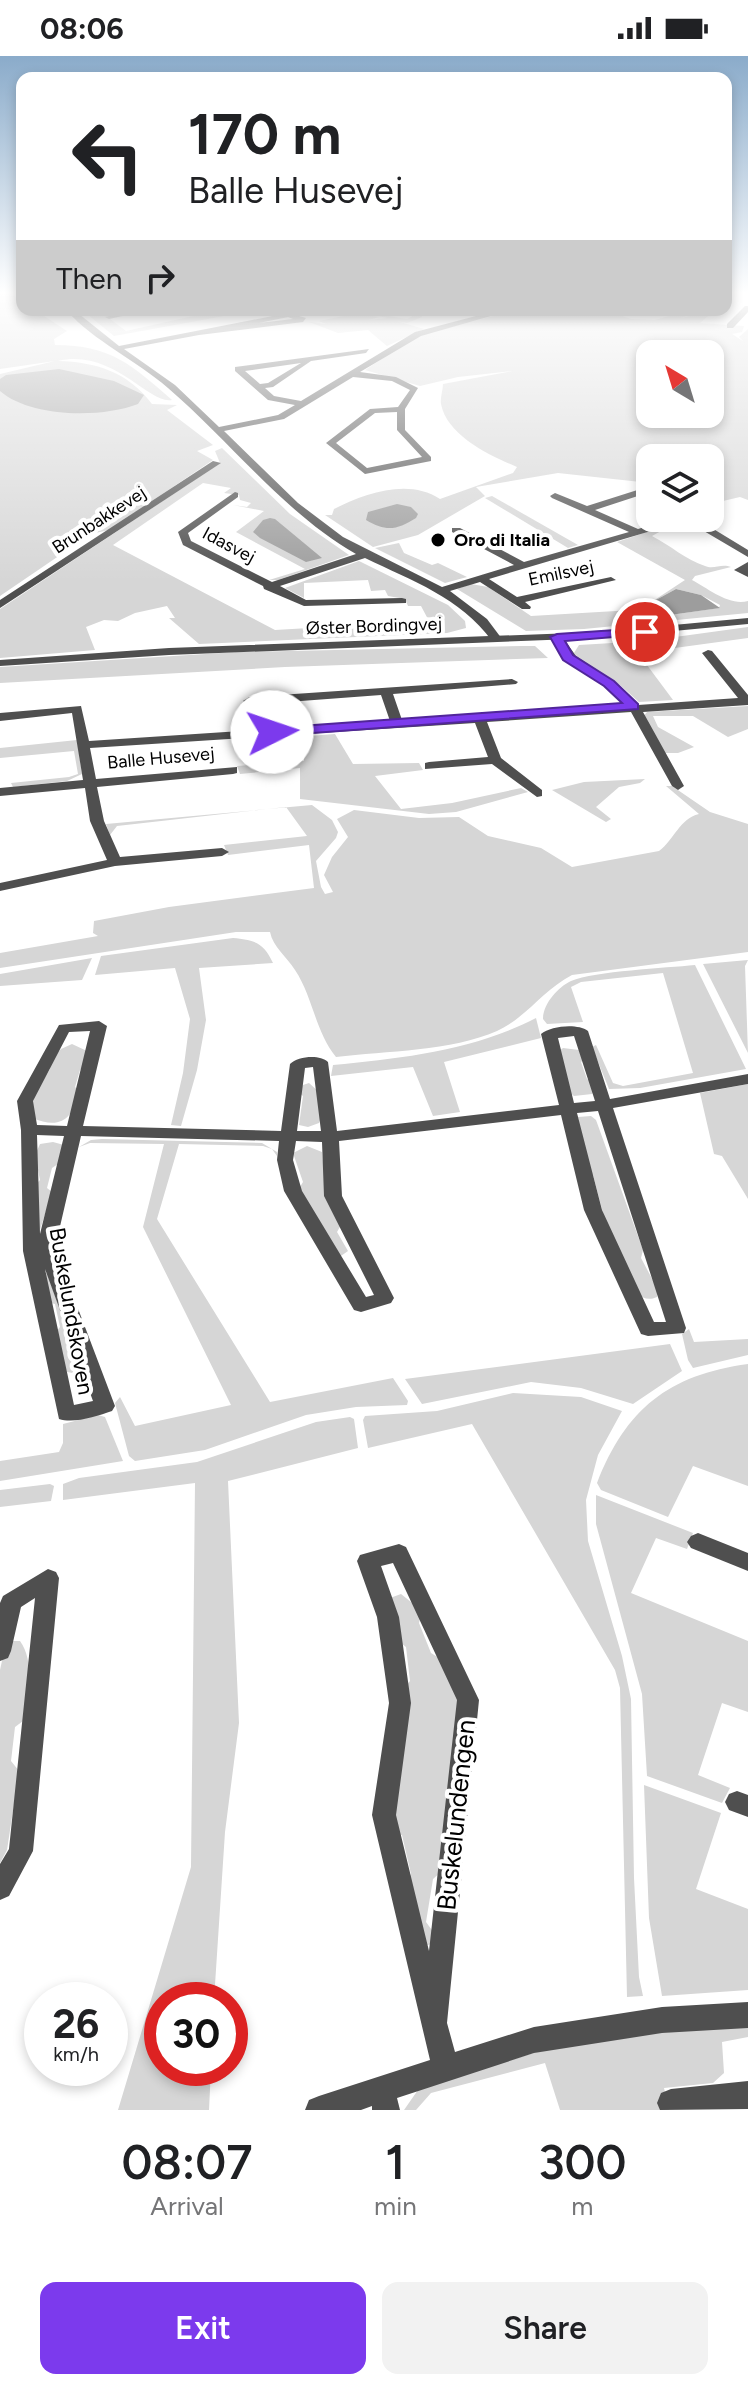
<!DOCTYPE html>
<meta charset="utf-8">
<style>
:root{--surface:#fff;--page:#f2f2f2;--text:#202124;--muted:#757577;--accent:#7c3aed}
body{margin:0;font-family:Figtree,sans-serif;background:var(--page);color:var(--text);height:100vh;display:flex;flex-direction:column;font-size:30px;white-space:nowrap}
*{box-sizing:border-box;margin:0}
p{font-size:26px;color:var(--muted)}
.icon{flex:none;width:44px;height:44px;fill:none;stroke:currentColor;stroke-width:2;stroke-linecap:round;stroke-linejoin:round}
.map{position:relative;height:2054px;overflow:hidden}
.details{display:flex;flex-direction:column;background:var(--surface);flex:1}
.details>*{flex:none}
.hud{position:absolute;left:16px;top:16px;width:716px;height:244px;border-radius:16px;box-shadow:0 4px 12px #0003;background:#fff;color:var(--text);overflow:hidden}
.needle{width:52px;rotate:322deg}
.buttons{position:absolute;left:636px;top:284px;display:grid;gap:16px}
.buttons a{display:grid;place-items:center;width:88px;height:88px;border-radius:16px;background:var(--surface);box-shadow:0 4px 12px #0003;font-size:40px}
.speed{position:absolute;left:24px;top:1926px;display:flex;gap:16px;font-size:40px;font-weight:700;text-align:center}
.speed>*{display:grid;place-content:center;width:104px;height:104px;border-radius:50%;background:var(--surface);box-shadow:0 4px 12px #0003;line-height:1}
.speed small{font-size:20px;font-weight:400}
.speed .limit{border:12px solid #d22;background:#fff;color:#111}
.pin{position:absolute;display:grid;place-items:center;width:68px;height:68px;color:#fff;margin:-34px;border:4px solid #fff;border-radius:50%;box-shadow:0 2px 8px #0007}
.me{position:absolute;width:88px;margin:-44px;rotate:86deg;stroke-linejoin:round;filter:drop-shadow(0 0 6px #0008)}
.turn{display:flex;align-items:center;gap:28px;height:168px;padding:0 40px;font-size:36px}
.turn .icon{width:104px;height:104px;stroke-width:2.5}
.turn b{display:block;font-size:56px;line-height:68px}
.then{display:flex;align-items:center;height:76px;padding:0 40px;background:#0003;gap:16px;font-size:30px}
.eta{display:flex;justify-content:space-evenly;align-items:center;height:136px;text-align:center}
.eta b{font-size:48px;font-weight:600;line-height:56px}
.primary-button{display:flex;gap:16px;margin-top:auto;padding:16px 40px}
.primary-button a{flex:1;height:92px;border-radius:16px;background:var(--accent);color:#fff;font-size:32px;font-weight:600;line-height:92px;text-align:center}
.primary-button a+a{background:var(--page);color:var(--text)}
.status{display:flex;justify-content:space-between;align-items:center;height:56px;padding:0 40px;background:var(--surface);direction:ltr}
.status svg{height:22px;fill:currentColor}
.map>svg:first-child{display:block}
.green{fill:#d6d6d6;fill-rule:evenodd}
.water{fill:#9d9d9d}
.lines{fill:none;stroke-linecap:round;stroke-linejoin:round}
.minor{fill:#4f4f4f;fill-rule:evenodd}
.tertiary{fill:#4f4f4f;fill-rule:evenodd}
.route{fill:#7c3aed;stroke:#51269a;stroke-width:2}
.poi-dot{fill:#000;stroke:#fff;stroke-width:3}
.labels{text-anchor:middle;stroke-width:8;stroke-linejoin:round;paint-order:stroke}
.far-street-label{font-size:18px;fill:#000;stroke:#fff}
.far-poi-label{font-size:18px;font-weight:bold;fill:#000;stroke:#fff;text-anchor:start}
.street-label{font-size:22px;fill:#000;stroke:#fff}
.near-street-label{font-size:26px;fill:#000;stroke:#fff}
</style>
<div class="status"><b>08:06</b><svg viewBox="0 0 49 12"><path d="M0 12V9h3v3zM5 12V6h3v6zM10 12V3h3v9zM15 12V0h3v12zM26 1h20v11H26zM47 4h2v5h-2z"/></svg></div>
<div class="map">
<svg width="748" height="2054" viewBox="0 0 748 2054">
<rect width="100%" height="100%" fill="#fff"/>
<g class="green">
<path d="M0,238H11L22,245V254H35L67,275L54,283L55,289C111,289 132,309 172,344C149,349 113,292 58,305C96,306 128,316 152,348L177,349L167,354L213,389L197,395L213,404L109,474L91,478L0,540V318L55,305L0,313Z"/>
<polygon points="82,254 107,254 101,256 126,275 220,254 258,254 114,280"/>
<polygon points="339,254 379,261 369,264 387,262 353,254 381,259 400,254 389,260 407,263 420,256 417,254 422,254 422,261 407,267 397,265 424,273 387,290 368,274 338,277 309,266 326,268 319,265 353,258"/>
<path d="M517,254H605L631,263L655,264L690,254H702L681,262L715,254L700,267L744,270L742,276L732,278L743,285L739,281L748,273V444L740,441L723,445L710,437V402H650V427L558,417L476,431L485,440L418,479L373,491L325,459H332L334,453C365,437 409,422 440,443L513,417L517,411C491,400 447,380 441,348C440,342 443,334 443,328L513,315L458,321L420,330L365,314L406,287L427,277ZM650,298H710V358H650Z"/>
<polygon points="222,392 290,458 349,499 278,524 269,524 305,513 236,476 264,455 233,449 247,451 251,447 240,444 239,439 224,437 231,432 203,427 113,489 275,574 429,565 421,550 408,550 405,543 388,540 385,534 371,535 368,524 304,527 304,542 285,532 359,505 448,549 465,565 466,572 447,577 199,588 169,562 175,562 167,550 135,557 118,565 104,564 86,571 95,594 0,602 0,553 220,407 215,395"/>
<polygon points="492,440 578,489 568,492 485,442"/>
<path d="M656,473L661,475L652,480C670,489 686,504 705,510C714,514 721,507 731,511L695,520L692,524C709,533 729,550 748,545V557L584,573L526,575L457,533L471,528L488,531L531,560L650,553V547L685,524L617,486ZM676,533L701,539L720,549L719,552L670,559L659,557L654,545Z"/>
<polygon points="399,487 404,497 432,509 438,507 467,521 445,527 375,492"/>
<polygon points="748,571 748,582 638,597 673,644 639,646 620,629 581,606 574,597 579,589 646,585"/>
<polygon points="522,590 535,590 548,602 285,611 0,627 0,611 237,596"/>
<polygon points="748,650 748,673 728,681 693,660 653,660 658,671 694,691 678,697 665,697 643,661 647,656"/>
<polygon points="335,678 353,708 419,707 423,714 375,720 401,753 452,747 521,732 528,736 456,756 429,758 300,743 300,712 240,718 237,710 304,705 304,684 296,681"/>
<polygon points="77,684 82,718 67,725 13,731 11,727 69,721 78,718 74,695 0,702 0,692"/>
<polygon points="645,723 640,727 619,731 596,751 611,763 606,766 552,734 584,726"/>
<path d="M666,730H672L710,756L748,768V896L572,919C543,934 527,961 497,975C452,995 386,995 336,1001C315,975 313,941 295,914C287,901 273,891 270,876H236L0,912V897L98,880L93,877L94,865L169,851L314,832L309,789L228,799L224,789L307,780L286,751L117,770L110,779L106,768L312,749L332,764L338,776L336,782L316,805L321,831L325,838L333,836L324,819L332,801L348,781L337,763L354,754L419,762L459,761L488,780L541,792L572,811L659,795C675,783 679,763 699,758Z"/>
<path d="M233,882C255,884 264,887 273,907L199,912L206,964L197,1014L181,1070L171,1069L183,1017L190,963L175,912L95,919L101,900Z"/>
<polygon points="92,902 82,924 0,930 0,918"/>
<polygon points="748,904 745,910 748,997 703,908"/>
<path d="M695,909L746,1013L640,1032L609,1033L592,991L596,989L613,1027L623,1030L693,1017L663,917L581,926L571,931L583,966L547,968L543,963C543,948 558,931 571,925C595,915 666,912 695,909Z"/>
<path d="M536,962L541,982L444,1006L460,1056L433,1060L413,1011L331,1020L333,1009C403,1002 472,995 536,962Z"/>
<path d="M72,988L87,995L86,1010L80,1014L75,1031L79,1035C73,1063 61,1074 32,1062L34,1033L40,1030L50,1013L47,1008L61,993Z"/>
<polygon points="563,992 579,994 586,1002 581,1006 587,1023 594,1027 596,1033 592,1038 574,1040 568,1035 559,995"/>
<polygon points="309,1027 320,1037 322,1059 319,1067 308,1071 299,1069 303,1040 298,1036 303,1029"/>
<polygon points="748,1028 748,1143 722,1100 714,1098 700,1037"/>
<path d="M591,1060L596,1064L643,1194L641,1202L658,1234L657,1241C648,1245 643,1242 636,1237L608,1176L593,1119L586,1115L578,1061Z"/>
<polygon points="102,1083 262,1087 277,1096 277,1100 272,1093 263,1090 179,1088 157,1163 270,1346 393,1322 408,1345 407,1349 356,1351 306,1359 205,1394 135,1405 129,1400 115,1347 120,1341 135,1370 231,1349 143,1171 164,1088 90,1087 79,1091 91,1084"/>
<polygon points="53,1086 64,1089 58,1108 52,1112 47,1132 52,1136 39,1177 34,1130 40,1124 35,1099 40,1088"/>
<polygon points="307,1090 322,1096 326,1139 341,1169 337,1176 348,1195 338,1202 298,1134 303,1126 293,1097"/>
<polygon points="47,1217 78,1306 73,1317 67,1316 53,1280 60,1271 55,1248 47,1246 42,1218"/>
<polygon points="689,1273 694,1286 748,1283 748,1299 693,1312 688,1304 682,1278"/>
<polygon points="670,1288 682,1315 633,1348 581,1332 531,1326 422,1348 405,1323"/>
<path d="M748,1308V1430L693,1410L668,1461L601,1434L597,1427C626,1353 668,1319 748,1308Z"/>
<polygon points="513,1337 581,1341 622,1355 598,1399 586,1444 588,1485 622,1600 631,1643 634,1822 639,1921 643,1940 627,1941 620,1632 615,1614 472,1368 368,1392 363,1364 365,1360 437,1355"/>
<polygon points="98,1359 105,1361 123,1405 0,1425 0,1405 59,1396 63,1387 63,1368"/>
<polygon points="350,1361 354,1363 358,1392 228,1425 239,1667 225,1776 214,1944 162,1944 162,2012 211,2012 209,2054 118,2054 191,1811 195,1427 63,1444 63,1428 79,1422 197,1406 316,1366"/>
<polygon points="50,1428 54,1430 51,1445 0,1451 0,1434"/>
<polygon points="596,1439 693,1477 687,1493 656,1482 631,1537 748,1585 748,1656 722,1647 698,1719 730,1732 722,1747 647,1720 642,1638 596,1468"/>
<polygon points="401,1538 416,1550 421,1559 419,1567 431,1597 444,1605 458,1642 442,1815 433,1823 426,1866 434,1877 431,1888 425,1890 405,1828 411,1818 402,1779 394,1778 404,1632 410,1625 406,1591 397,1584 390,1542"/>
<path d="M10,1585H20C35,1606 28,1637 27,1662L15,1671L11,1705L19,1715L7,1794L0,1807V1614L5,1591Z"/>
<polygon points="644,1729 721,1757 696,1833 748,1853 748,1934 662,1940 649,1862"/>
<polygon points="733,1970 748,1971 748,1981 722,1986 724,2017 713,2027 664,2032 669,2054 560,2054 545,2007 431,2037 416,2054 404,2054 420,2031 537,1996 627,1980"/>
</g>
<g class="water">
<path d="M59,313L114,325L144,339L138,348C102,362 31,362 0,335V323L6,319Z"/>
<path d="M397,448L411,451L418,458L416,462C397,474 386,476 366,464L368,456Z"/>
<polygon points="270,462 275,463 322,502 306,506 260,482 253,476 263,464"/>
<polygon points="676,533 701,539 720,552 670,559 659,557 654,545"/>
</g>
<g class="lines">
<g class="minor">
<polygon points="745,250 748,250 748,256 733,272 727,272 727,268"/>
<path d="M66,254H74L119,290L288,257L306,262L303,266L199,279L124,293L175,329L219,371L278,359L295,349L268,344L235,315V311L369,293L366,297L311,305L273,331L265,332L274,340L301,345L415,276L499,254H512L421,280L360,316L396,321L418,332L405,353V374L431,401V405L365,418L326,387L370,353L398,351L410,334L392,325L353,321L284,363L224,375L298,447L343,481L442,531L514,509L452,476V472H460L524,506L629,476L552,442L550,440L555,437L587,450L650,430V436L595,454L638,473L674,462L697,463L748,494V501L692,468L678,467L489,523L517,541L611,521L616,524L525,546L531,551L530,553H522L480,526L450,535L487,563L502,583L496,586L492,585C460,541 412,525 365,502L280,530L306,544L402,542L406,543V547L304,550L264,533L263,530L183,489L178,476L235,436L238,437V441L188,477L191,485L272,526L356,498C283,456 232,387 168,332C136,304 95,286 66,254ZM288,261L293,263L259,267ZM301,307L268,327L260,328L245,315ZM397,356V374L422,401L367,412L336,387L375,357Z"/>
<polygon points="133,254 149,254 109,263 105,261"/>
<polygon points="213,405 221,407 0,552 0,544"/>
<polygon points="748,506 748,521 734,514"/>
<path d="M557,578L561,579L576,600L616,627L638,649L738,642L702,597L708,594L712,595L748,639V649L643,656L684,730L678,734L672,730L631,656L487,666L501,702L542,734V740L537,741L492,708L425,713V707L429,706L488,701L475,667L90,692L96,723L237,711V717L233,718L97,731L104,765L120,801L222,792L229,796L222,800L115,810L0,835V827L107,804L90,765L85,732L0,740V732L83,724L72,657L0,665V657L81,650L89,685L390,665L381,639L249,649L243,645L249,641L512,623L518,626L516,628L393,638L402,664L626,650C599,620 573,618 551,581Z"/>
<path d="M99,965L107,970L83,1070L281,1075L290,1008C298,1000 320,998 328,1006L337,1075L559,1049L541,978C551,970 577,967 588,975L610,1043L748,1018V1028L613,1052L686,1272L684,1277L648,1280L641,1278L584,1154L561,1059L339,1085L342,1140L394,1242L391,1247L361,1256L354,1254L284,1135L277,1104L279,1085L81,1080L55,1192L115,1350L112,1355C97,1360 74,1368 59,1363L23,1195L21,1074L17,1045L59,969ZM90,975L67,1070L37,1069L33,1045L69,976ZM574,980L595,1045L574,1047L558,982ZM313,1011L321,1075H297L305,1012ZM598,1055L666,1266H654L602,1154L577,1057ZM37,1079L64,1080L40,1178ZM296,1085L322,1086L324,1140L374,1239L366,1241L302,1135L293,1104ZM45,1213L93,1345L74,1349Z"/>
<polygon points="698,1477 748,1497 748,1515 691,1492 687,1486 691,1480"/>
<path d="M399,1488L406,1491L479,1644L447,1967L455,1996L534,1971L662,1951L748,1946V1972L662,1977L534,1997L397,2042L400,2054H372V2050L361,2054H305L309,2044L319,2040L430,2004L372,1759L389,1647L377,1561L357,1505L360,1499ZM393,1507L457,1644L429,1895L396,1759L411,1647L399,1561L381,1510Z"/>
<polygon points="48,1513 56,1516 59,1522 33,1795 9,1840 0,1844 0,1808 9,1793 35,1542 21,1551 11,1595 8,1602 0,1605 0,1547 3,1540"/>
<polygon points="737,1735 748,1739 748,1761 729,1754 725,1746 729,1738"/>
<polygon points="748,2025 748,2053 660,2054 657,2047 661,2037 671,2033"/>
</g>
<polygon class="tertiary" points="748,562 748,568 599,582 169,599 0,610 0,604 169,592 599,576"/>
</g>
<linearGradient id="sky" x2="0" y2="1"><stop stop-color="#8aabca"/><stop offset="0.45" stop-color="#fff"/><stop offset="1" stop-color="#fff" stop-opacity="0"/></linearGradient>
<rect width="748" height="526" fill="url(#sky)"/>
<polygon class="route" points="645,572 651,576 650,578 565,585 573,599 614,625 638,648 638,653 272,680 265,676 272,672 622,647 604,630 563,604 550,581 557,578"/>
<circle class="poi-dot" cx="438" cy="484" r="8"/>
<g class="labels">
<g class="far-street-label">
<text transform="translate(99 464) rotate(-33)" y="6">Brunbakkevej</text>
<text transform="translate(229 489) rotate(28)" y="6">Idasvej</text>
<text transform="translate(561 517) rotate(-12)" y="6">Emilsvej</text>
<text transform="translate(374 570) rotate(-2)" y="6">Øster Bordingvej</text>
<text transform="translate(161 702) rotate(-5)" y="6">Balle Husevej</text>
</g>
<g class="far-poi-label">
<text x="454" y="490">Oro di Italia</text>
</g>
<g class="street-label">
<text transform="translate(72 1255) rotate(80)" y="8">Buskelundskoven</text>
</g>
<g class="near-street-label">
<text transform="translate(456 1759) rotate(-84)" y="9">Buskelundengen</text>
</g>
</g>
</svg>
<div class="buttons">
<a><svg class="needle" viewBox="-14 -14 28 28"><path d="M0-13l5 13h-10z" fill="#e53935"/><path d="M0 13l5-13h-10z" fill="#757577"/></svg></a>
<a><svg class="icon" aria-label="layers" viewBox="0 0 24 24"><path d="M12 4l9 5-9 5-9-5zM3 14l9 5 9-5"/></svg></a>
</div>
<div class="speed"><div>26<small>km/h</small></div><div class="limit">30</div></div>
<div class="pin" style="left:645px;top:576px;background:#d93025"><svg class="icon" aria-label="arrive" viewBox="0 0 24 24"><path d="M6 21V4h12l-3 4 3 4H6"/></svg></div>
<svg class="me" style="left:272px;top:676px" viewBox="-20 -20 40 40"><circle r="19" fill="#fff"/><path d="M0-13L10 11 0 6-10 11z" fill="#7c3aed"/></svg>
<div class="hud">
<div class="turn"><svg class="icon" aria-label="left" viewBox="0 0 24 24"><path d="M17 20v-9H6M10 6l-5 5 5 5"/></svg><div><b>170 m</b>Balle Husevej</div></div>
<div class="then">Then<svg class="icon" aria-label="right" viewBox="0 0 24 24"><path d="M7 20v-9h11M14 6l5 5-5 5"/></svg></div>
</div>
</div>
<section class="details">
<div class="eta">
<div><b>08:07</b><p>Arrival</p></div>
<div><b>1</b><p>min</p></div>
<div><b>300</b><p>m</p></div>
</div>
<div class="primary-button"><a>Exit</a><a>Share</a></div>
</section>
